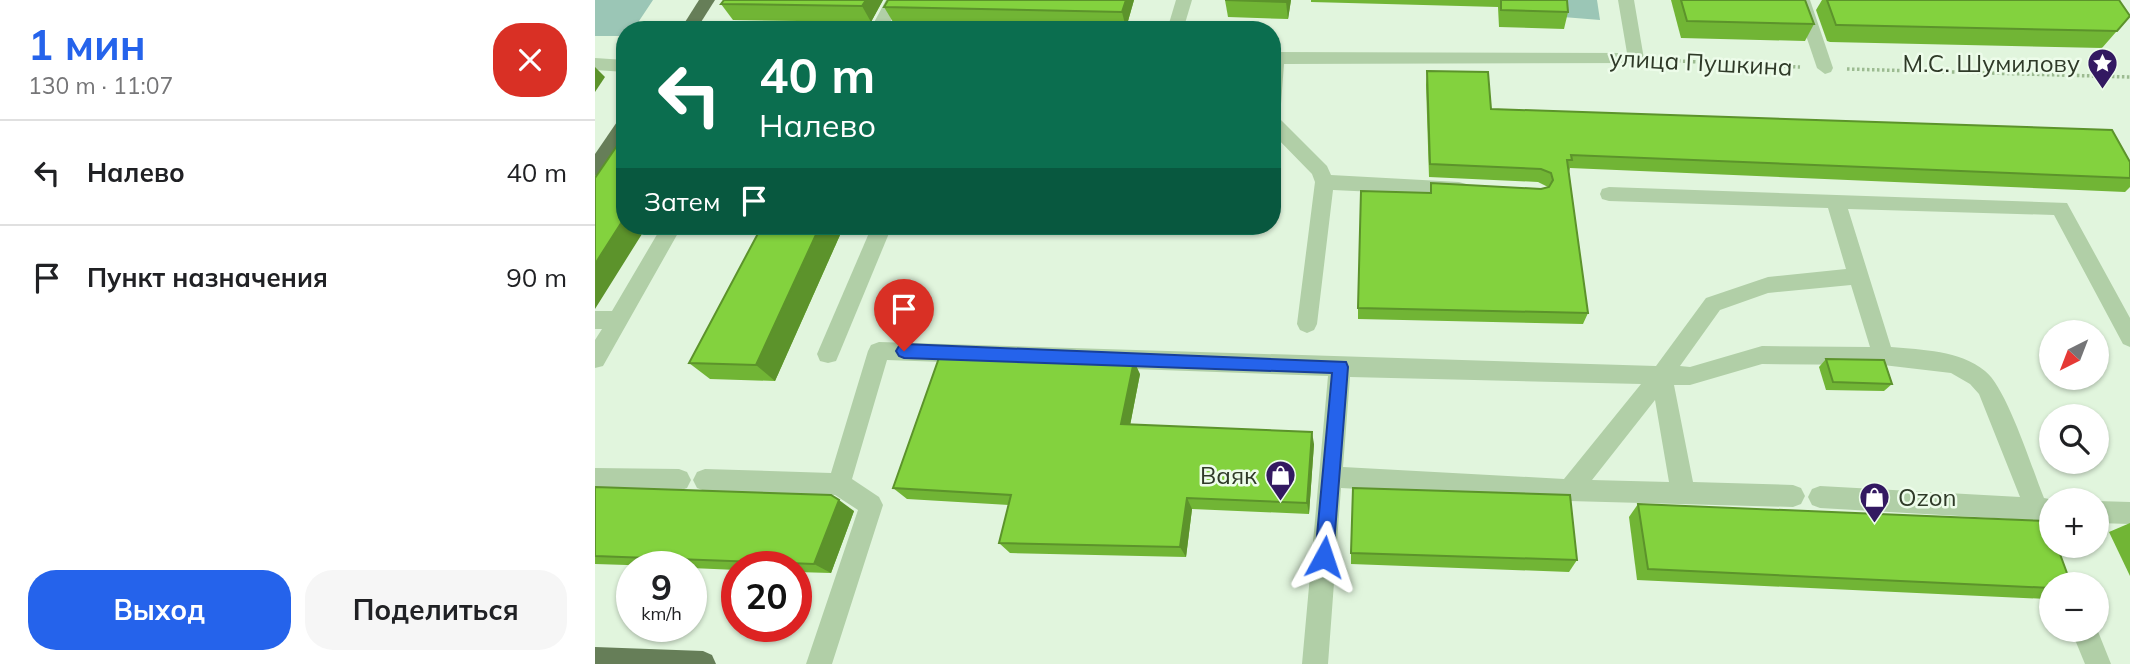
<!DOCTYPE html>
<html lang="ru">
<meta charset="utf-8">
<style>
:root{--surface:#fff;--page:#f6f6f6;--text:#202124;--muted:#757577;--line:#e0e0e0;--accent:#2563eb}
body{margin:0;font-family:Mulish,sans-serif;background:var(--page);color:var(--text);height:100vh;display:flex;flex-direction:column;font-size:26px;white-space:nowrap}
*{box-sizing:border-box;margin:0}
p{font-size:23px;color:var(--muted)}
.icon{flex:none;width:38px;height:38px;fill:none;stroke:currentColor;stroke-width:2;stroke-linecap:round;stroke-linejoin:round}
.map{position:relative;flex:1;overflow:hidden}
.side{display:flex;flex-direction:column;background:var(--surface);width:595px}
.side>*{flex:none}
.hud{position:absolute;left:21px;top:21px;width:665px;height:214px;border-radius:28px;box-shadow:0 2px 5px #0004;background:#0b6e4f;color:#fff;overflow:hidden}
.needle{width:46px;rotate:222deg}
.fabs{position:absolute;left:1444px;top:320px;display:grid;gap:14px}
.fabs a{display:grid;place-items:center;width:70px;height:70px;border-radius:50%;background:var(--surface);box-shadow:0 2px 5px #0004;font-size:35px}
.speed{position:absolute;left:21px;top:551px;display:flex;gap:14px;font-size:35px;font-weight:700;text-align:center}
.speed>*{display:grid;place-content:center;width:91px;height:91px;border-radius:50%;background:var(--surface);box-shadow:0 2px 5px #0004;line-height:1}
.speed small{font-size:18px;font-weight:400}
.speed .limit{border:10px solid #d22;background:#fff;color:#111}
.pin{position:absolute;display:grid;place-items:center;width:60px;height:60px;color:#fff;margin:-72px -30px;border-radius:50% 50% 50% 0;rotate:-45deg;box-shadow:0 0 7px #0007}
.pin .icon{rotate:45deg}
.me{position:absolute;width:77px;margin:-38px;rotate:5deg;stroke-linejoin:round;filter:drop-shadow(0 0 5px #0008)}
.turn{display:flex;align-items:center;gap:24px;height:147px;padding:0 28px;font-size:32px}
.turn .icon{width:91px;height:91px;stroke-width:2.5}
.turn b{display:block;font-size:49px;line-height:60px}
.then{display:flex;align-items:center;height:66px;padding:0 28px;background:#0003;gap:14px;font-size:26px}
.round{display:grid;place-items:center;flex:none;width:74px;height:74px;border-radius:28px;background:var(--page)}
.summary{display:flex;align-items:center;justify-content:space-between;height:119px;padding:0 28px}
h1{font-size:42px;font-weight:700;line-height:52px;color:var(--accent)}
.button{display:flex;gap:14px;margin-top:auto;padding:14px 28px}
.button a{flex:1;height:80px;border-radius:28px;background:var(--accent);color:#fff;font-size:28px;font-weight:700;line-height:80px;text-align:center}
.button a+a{background:var(--page);color:var(--text)}
ul{padding:0;list-style:none}
li{display:flex;align-items:center;gap:21px;height:105px;padding:0 28px;border-top:2px solid var(--line)}
li div{flex:1}
li b{display:block;font-size:26px}
li em{font-style:normal}
main{display:flex;flex:1;min-height:0}
.map>svg:first-child{display:block}
.green{fill:#9bc6b6}
.lines{fill:none;stroke-linecap:round;stroke-linejoin:round}
.path{stroke:#9cbb91;stroke-width:3.5;stroke-dasharray:2.5 2.5;stroke-linecap:butt}
.minor{fill:#b1cfa7;fill-rule:evenodd}
.major{fill:#667e58;fill-rule:evenodd}
.wall{fill:#71b535}
.shaded-wall{fill:#5c932b}
.building{fill:#83d23e;stroke:#5c932b;stroke-width:2}
.route{fill:#2563eb;stroke:#184099;stroke-width:2}
.labels{text-anchor:middle;stroke-width:5;stroke-linejoin:round;paint-order:stroke}
.street-label{font-size:24px;fill:#2f3a28;stroke:#edfcea}
.poi-label{font-size:24px;fill:#2f3a28;stroke:#edfcea;text-anchor:end}
</style>
<main>
<section class="side">
<div class="summary"><div><h1>1 мин</h1><p>130 m · 11:07</p></div><a class="round" style="background:#d93025;color:#fff"><svg class="icon" aria-label="close" viewBox="0 0 24 24"><path d="M6 6l12 12M18 6L6 18"/></svg></a></div>
<ul>
<li><svg class="icon" aria-label="left" viewBox="0 0 24 24"><path d="M17 20v-9H6M10 6l-5 5 5 5"/></svg><div><b>Налево</b></div><em>40 m</em></li>
<li><svg class="icon" aria-label="arrive" viewBox="0 0 24 24"><path d="M6 21V4h12l-3 4 3 4H6"/></svg><div><b>Пункт назначения</b></div><em>90 m</em></li>
</ul>
<div class="button"><a>Выход</a><a>Поделиться</a></div>
</section>
<div class="map">
<svg width="1535" height="664" viewBox="0 0 1535 664">
<rect width="100%" height="100%" fill="#e1f5dd"/>
<g class="green">
<polygon points="0,0 58,0 38,30 30,30 30,36 0,36"/>
<polygon points="966,0 1002,0 1005,20 968,17"/>
</g>
<g class="lines">
<g class="path">
<polyline points="1063,60 1205,67"/>
<polyline points="1252,69 1535,77"/>
</g>
<g class="minor">
<polygon points="291,0 307,0 291,30 275,30"/>
<polygon points="581,0 597,0 588,30 572,30"/>
<polygon points="1023,0 1039,0 1049,59 1047,63 689,64 686,104 677,110 677,52 1032,53"/>
<polygon points="1199,0 1215,0 1238,68 1236,72 1230,74 1222,68"/>
<polygon points="0,58 30,60 30,72 0,70"/>
<polygon points="677,116 683,117 732,166 736,175 864,182 871,184 873,189 871,194 864,196 738,190 722,324 719,330 712,333 705,330 702,324 720,182 717,174 677,133"/>
<path d="M1014,187L1472,203L1535,318V347L1528,344L1459,215L1253,209L1296,347C1328,350 1364,350 1390,371C1412,388 1437,469 1449,498L1459,500H1456V546H1467L1465,552L1456,556L1447,552L1434,520L1225,508L1217,505L1213,497L1217,489L1225,486L1425,497L1384,394L1375,384L1356,373L1288,365L1167,364L1095,385H1079L1098,482L1198,485L1206,488L1210,496L1206,504L1198,507L974,501L746,488L733,664H707L733,376L292,360L257,479L284,497L288,505L237,664H211L263,510L240,495L110,491L102,488L98,480L102,472L110,469L236,473L273,351L276,345L284,342L1061,366L1111,298L1173,277L1251,269L1233,208L1014,201L1007,199L1005,194L1007,189ZM1256,285L1275,347L1167,346L1095,367L1085,366L1125,310L1173,293ZM755,377L1046,384L969,479L748,467ZM1060,400L1074,482L997,480Z"/>
<polygon points="67,226 87,226 8,366 0,368 0,340 7,329 0,329 0,311 17,311"/>
<polygon points="277,226 297,226 244,354 241,361 233,363 225,361 222,354"/>
<polygon points="0,468 84,469 92,472 96,480 92,488 84,491 0,490"/>
<polygon points="1502,501 1535,502 1535,524 1502,523"/>
<polygon points="1502,629 1516,664 1490,664 1476,630"/>
</g>
<g class="major">
<polygon points="104,0 120,0 101,30 85,30"/>
<polygon points="30,118 30,139 7,174 0,176 0,154 24,119"/>
<polygon points="0,647 108,651 117,655 121,664 0,664"/>
</g>
</g>
<g class="wall">
<polygon points="288,0 276,22 138,20 126,4"/>
<polygon points="293,0 539,0 531,28 298,22 289,7"/>
<polygon points="630,0 696,0 693,19 633,17"/>
<polygon points="716,0 972,0 973,12 969,29 904,27 903,7 716,2"/>
<polygon points="1076,0 1210,0 1219,24 1210,41 1086,38"/>
<polygon points="1227,0 1232,0 1535,16 1507,48 1235,42 1232,41 1221,10"/>
<polygon points="832,71 896,109 1535,162 1535,187 1530,192 975,168 974,172 993,313 988,324 763,319 763,308 835,193 836,183 946,189 953,187 943,182 834,177 831,85"/>
<polygon points="167,226 249,226 180,381 115,379 94,363"/>
<polygon points="1231,359 1297,384 1289,391 1231,390 1224,367"/>
<polygon points="545,374 535,425 719,444 714,514 597,509 591,557 415,553 404,543 414,505 312,499 298,488"/>
<polygon points="0,487 259,511 236,573 201,572 201,567 142,567 142,570 96,568 96,567 0,564"/>
<polygon points="1043,504 1456,584 1456,598 1452,599 1042,580 1034,517"/>
<polygon points="1535,523 1535,576 1514,532"/>
<polygon points="756,553 982,560 974,572 756,564"/>
</g>
<g class="shaded-wall">
<polygon points="271,0 288,0 276,22 267,6"/>
<polygon points="531,0 539,0 531,28 527,12"/>
<polygon points="692,0 696,0 693,19 691,2"/>
<polygon points="0,67 10,77 0,92"/>
<polygon points="30,217 30,226 52,226 0,309 0,264"/>
<polygon points="225,226 249,226 180,381 161,365"/>
<polygon points="539,361 545,374 533,436 526,424"/>
<polygon points="717,432 719,444 714,514 712,503"/>
<polygon points="592,498 597,509 591,557 585,547"/>
<polygon points="244,500 259,511 236,573 219,564"/>
</g>
<g class="building">
<polygon points="129,0 271,0 267,6 126,4"/>
<polygon points="293,0 531,0 527,12 289,7"/>
<polygon points="630,0 692,0 691,2"/>
<polygon points="906,0 972,0 973,12 906,10"/>
<polygon points="1086,0 1210,0 1219,24 1092,21"/>
<polygon points="1232,0 1524,0 1535,16 1522,31 1244,25 1241,25"/>
<polygon points="832,71 893,72 896,109 1517,130 1535,162 1535,178 976,155 977,160 972,160 993,313 763,308 766,191 836,193 836,183 946,189 954,187 958,180 956,173 946,169 835,164"/>
<polygon points="30,134 30,217 0,264 0,178"/>
<polygon points="167,226 225,226 161,365 94,363"/>
<polygon points="345,355 539,361 526,424 717,432 712,503 592,498 585,547 404,543 416,495 298,488"/>
<polygon points="1231,359 1289,360 1297,384 1238,382"/>
<polygon points="0,487 236,495 244,500 219,564 0,556"/>
<polygon points="758,488 975,495 982,560 756,553"/>
<polygon points="1043,504 1452,521 1456,530 1456,546 1462,546 1476,584 1456,584 1456,588 1053,569"/>
</g>
<polygon class="route" points="309,344 751,362 753,367 738,557 735,564 729,566 722,564 720,557 737,373 309,358 304,356 301,351 304,346"/>
<defs>
<symbol id="sight-pin" viewBox="-11 -11 22 30"><path d="M0 17L-7.5 6A9.5 9.5 0 1 1 7.5 6Z" fill="#331961" stroke="#edfcea"/><path d="M0-6L1.8-2.2L6-1.7L2.9 1.2L3.7 5.4L0 3.3L-3.7 5.4L-2.9 1.2L-6-1.7L-1.8-2.2Z" fill="#fff"/></symbol>
<symbol id="shop-pin" viewBox="-11 -11 22 30"><path d="M0 17L-7.5 6A9.5 9.5 0 1 1 7.5 6Z" fill="#331961" stroke="#edfcea"/><path d="M-5-2.5h2.3a2.7 3.5 0 0 1 5.4 0H5L5.5 6h-11ZM-1.5-2.5h3a1.5 2.3 0 0 0-3 0Z" fill="#fff"/></symbol>
</defs>
<g fill-rule="evenodd">
<use href="#sight-pin" x="1490" y="46" width="35" height="47"/>
<use href="#shop-pin" x="668" y="458" width="35" height="47"/>
<use href="#shop-pin" x="1262" y="480" width="35" height="47"/>
</g>
<g class="labels">
<g class="street-label">
<text transform="translate(1106 63) rotate(3)" y="8">улица Пушкина</text>
</g>
<g class="poi-label">
<text x="1485" y="72">М.С. Шумилову</text>
<text x="662" y="484">Ваяк</text>
<text x="1303" y="506" text-anchor="start">Ozon</text>
</g>
</g>
</svg>
<div class="fabs">
<a><svg class="needle" viewBox="-14 -14 28 28"><path d="M0-13l5 13h-10z" fill="#e53935"/><path d="M0 13l5-13h-10z" fill="#757577"/></svg></a>
<a><svg class="icon" aria-label="search" viewBox="0 0 24 24"><circle cx="10" cy="10" r="6"/><path d="M15 15l6 6"/></svg></a>
<a>+</a>
<a>−</a>
</div>
<div class="speed"><div>9<small>km/h</small></div><div class="limit">20</div></div>
<div class="pin" style="left:309px;top:351px;background:#d93025"><svg class="icon" aria-label="arrive" viewBox="0 0 24 24"><path d="M6 21V4h12l-3 4 3 4H6"/></svg></div>
<svg class="me" style="left:729px;top:557px" viewBox="-20 -20 40 40"><path d="M0-17L14 15 0 8-14 15z" fill="#2563eb" stroke="#fff" stroke-width="4"/></svg>
<div class="hud">
<div class="turn"><svg class="icon" aria-label="left" viewBox="0 0 24 24"><path d="M17 20v-9H6M10 6l-5 5 5 5"/></svg><div><b>40 m</b>Налево</div></div>
<div class="then">Затем<svg class="icon" aria-label="arrive" viewBox="0 0 24 24"><path d="M6 21V4h12l-3 4 3 4H6"/></svg></div>
</div>
</div>
</main>
